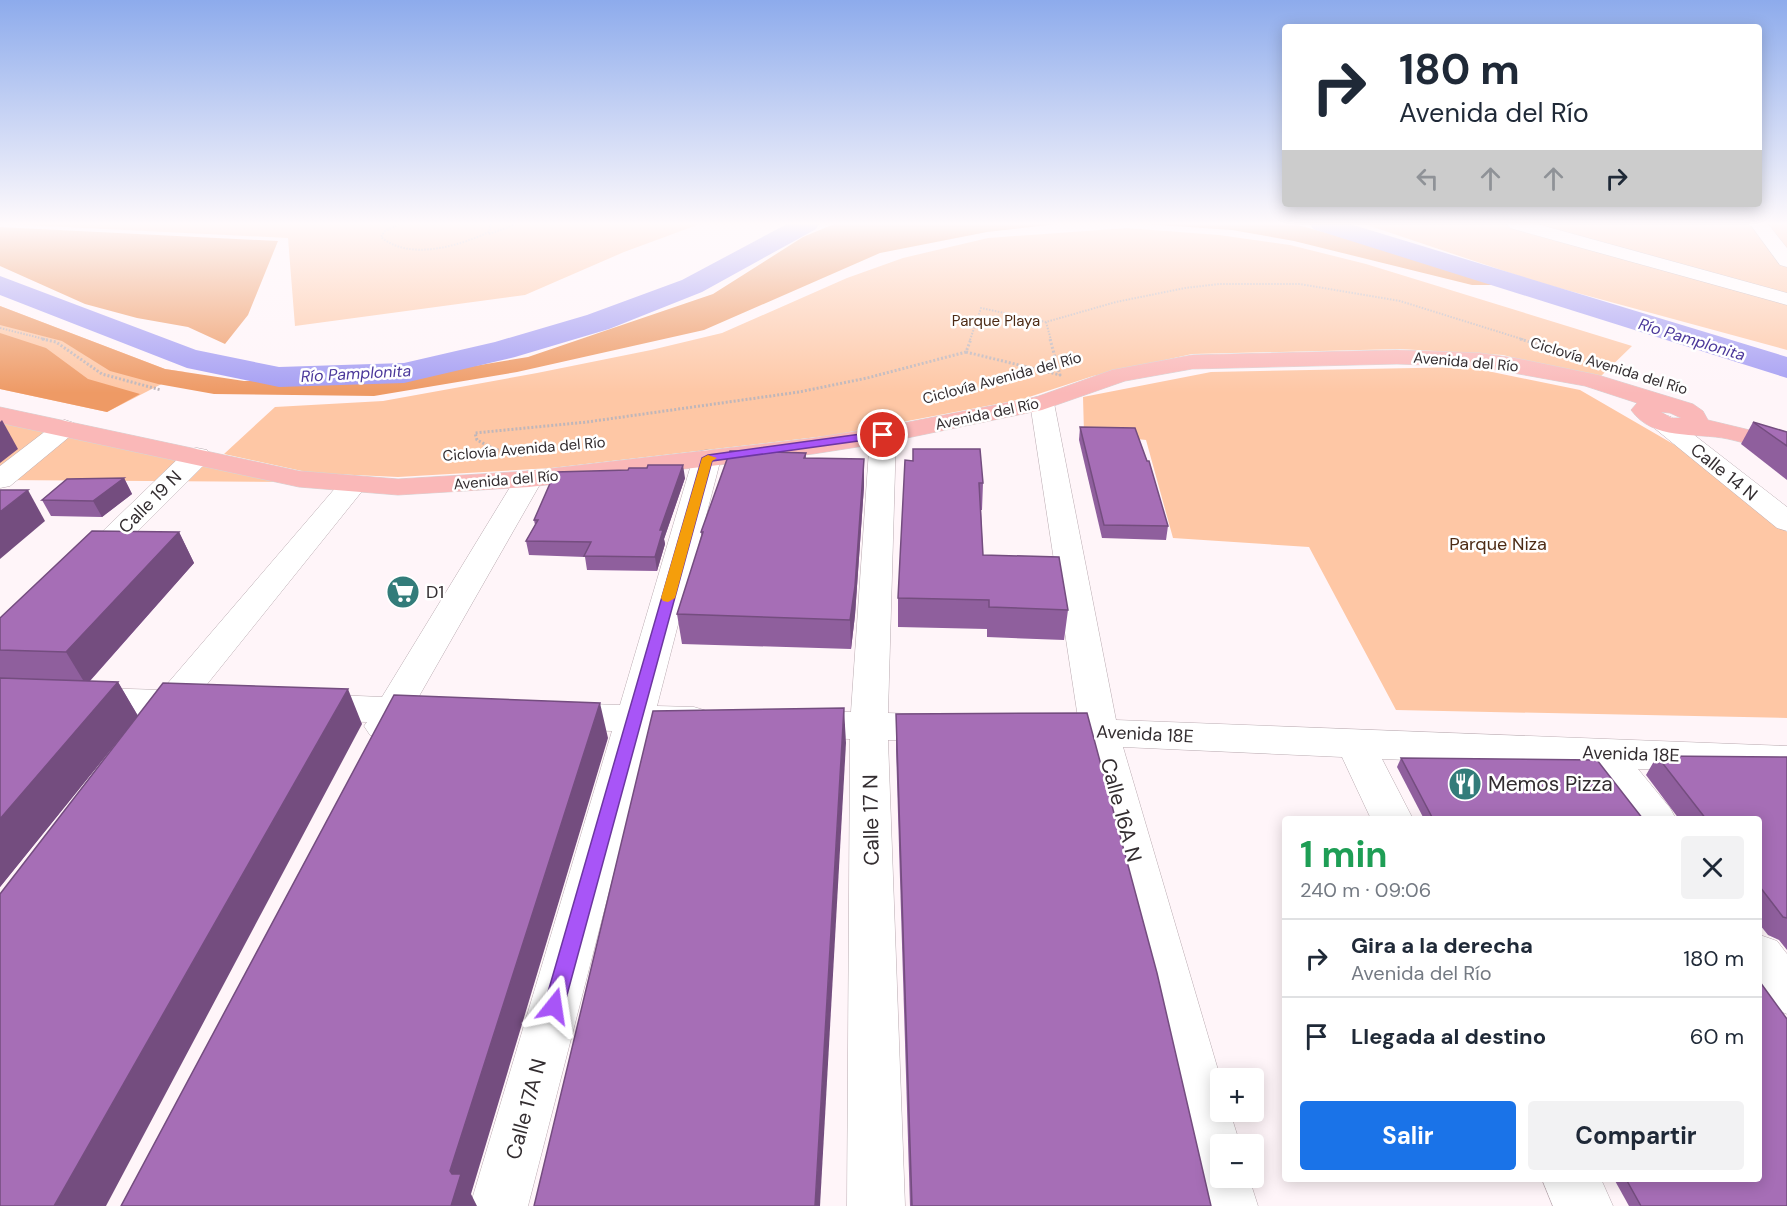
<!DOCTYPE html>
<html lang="es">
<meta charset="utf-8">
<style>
:root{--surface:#fff;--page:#f2f2f3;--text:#1f2937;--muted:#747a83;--line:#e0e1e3;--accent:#1a73e8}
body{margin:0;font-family:"DM Sans",sans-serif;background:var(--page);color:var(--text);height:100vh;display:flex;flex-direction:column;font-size:22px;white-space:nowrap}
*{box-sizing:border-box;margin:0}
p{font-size:20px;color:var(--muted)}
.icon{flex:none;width:33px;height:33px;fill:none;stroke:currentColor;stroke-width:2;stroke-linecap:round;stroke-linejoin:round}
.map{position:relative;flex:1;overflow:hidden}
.details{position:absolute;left:1282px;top:816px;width:480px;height:366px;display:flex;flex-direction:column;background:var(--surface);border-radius:6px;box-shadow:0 3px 15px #0003}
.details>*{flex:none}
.banner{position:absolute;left:1282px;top:24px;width:480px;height:183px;border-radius:6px;box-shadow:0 3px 15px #0003;background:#fff;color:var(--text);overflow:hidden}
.fabs{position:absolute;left:1210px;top:1068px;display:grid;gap:12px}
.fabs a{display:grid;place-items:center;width:54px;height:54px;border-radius:6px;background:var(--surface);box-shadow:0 3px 15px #0003;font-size:30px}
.pin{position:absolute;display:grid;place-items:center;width:51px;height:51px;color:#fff;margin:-26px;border:3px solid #fff;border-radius:50%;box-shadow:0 2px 6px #0007}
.me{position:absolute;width:66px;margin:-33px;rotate:15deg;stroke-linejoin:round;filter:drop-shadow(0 0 4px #0008)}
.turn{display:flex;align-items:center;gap:21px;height:126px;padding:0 18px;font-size:27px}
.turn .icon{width:78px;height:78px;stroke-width:2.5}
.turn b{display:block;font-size:42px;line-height:51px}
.lanes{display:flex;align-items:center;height:57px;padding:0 18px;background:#0003;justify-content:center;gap:30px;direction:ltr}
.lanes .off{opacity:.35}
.round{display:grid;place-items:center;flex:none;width:63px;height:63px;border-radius:6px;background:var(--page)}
.summary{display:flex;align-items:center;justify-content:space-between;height:102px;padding:0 18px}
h1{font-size:36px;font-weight:700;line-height:45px;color:#1e9e55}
.button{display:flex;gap:12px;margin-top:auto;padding:12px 18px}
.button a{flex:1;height:69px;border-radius:6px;background:var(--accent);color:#fff;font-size:24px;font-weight:700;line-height:69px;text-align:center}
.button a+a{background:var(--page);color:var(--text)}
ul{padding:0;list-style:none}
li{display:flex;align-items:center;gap:18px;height:78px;padding:0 18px;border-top:2px solid var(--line)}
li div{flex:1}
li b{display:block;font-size:22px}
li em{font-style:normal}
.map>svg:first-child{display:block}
.green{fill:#fec7a5}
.forest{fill:#ee9a65}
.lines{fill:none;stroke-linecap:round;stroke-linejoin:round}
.river{fill:#a59ef3;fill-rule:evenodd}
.minor-casing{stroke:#baabb1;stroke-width:1}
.major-casing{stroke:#d6d5d6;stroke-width:1}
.path-far1{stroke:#bfb6ba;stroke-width:2;stroke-dasharray:1.5 1.5;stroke-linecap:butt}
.path{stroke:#bfb6ba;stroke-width:3;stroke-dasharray:2 2;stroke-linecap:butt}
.minor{fill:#fff;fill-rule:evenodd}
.major{fill:#fab8b8;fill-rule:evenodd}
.wall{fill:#8f5f9d}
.shaded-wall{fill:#744d7f}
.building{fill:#a66eb6;stroke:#744d7f;stroke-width:1.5}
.route{fill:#a855f7;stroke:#6d37a1;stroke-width:1.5}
.slow{fill:#f59e0b}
.labels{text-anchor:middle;stroke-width:5;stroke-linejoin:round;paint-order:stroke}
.far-park-label{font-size:15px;fill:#4d2b15;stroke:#fff}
.far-street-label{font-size:15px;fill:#332d30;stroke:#fff}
.far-water-label{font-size:16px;font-style:italic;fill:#4b389a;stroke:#fff}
.street-label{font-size:18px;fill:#332d30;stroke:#fff}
.park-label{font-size:18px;fill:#4d2b15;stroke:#fff}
.poi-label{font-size:18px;fill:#332d30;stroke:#fff;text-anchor:start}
.near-poi-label{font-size:21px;fill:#332d30;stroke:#fff;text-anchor:start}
.near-street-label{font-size:21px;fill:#332d30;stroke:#fff}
</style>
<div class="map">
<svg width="1787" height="1206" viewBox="0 0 1787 1206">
<rect width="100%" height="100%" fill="#fff5f9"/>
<g class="green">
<polygon points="4,224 700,224 624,252 525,295 295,326 288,238"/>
<polygon points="1364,224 1787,224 1787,350 1537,282"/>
<polygon points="1127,228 1219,235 1290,245 1366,264 1632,346 1598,379 1503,355 1400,349 1192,354 1093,376 1023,399 834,435 551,468 398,477 311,473 224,454 275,407 383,401 537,373 651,350 722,333 847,278 903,258 988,238"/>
<polygon points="0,306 165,369 185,372 107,412 0,389"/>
<polygon points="1468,367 1580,390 1687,452 1716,473 1787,532 1787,718 1396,710 1309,547 1173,538 1146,440 1084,433 1083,397 1211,372"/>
<polygon points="0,416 288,482 0,480"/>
</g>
<g class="forest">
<polygon points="834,224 1057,224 987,232 880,253 704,330 517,372 374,396 214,394 158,384 110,371 62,341 0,325 0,306 165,369 244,381 402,378 528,357 713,294 803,237"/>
<polygon points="1144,224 1294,224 1371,245 1493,285 1472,285 1294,241 1232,230"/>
<polygon points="0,227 19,228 278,241 248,315 225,344 188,327 137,318 85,304 0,266"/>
<polygon points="0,333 46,348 88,379 140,394 107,412 0,389"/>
</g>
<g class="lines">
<g class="river">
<polygon points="787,224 819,224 816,229 702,292 609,329 515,357 404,383 279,387 187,368 0,295 0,276 196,350 279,367 404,363 495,342 587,315 682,280"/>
<polygon points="1310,224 1350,224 1787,357 1787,378 1313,229"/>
</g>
<defs>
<g id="minor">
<polygon points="1507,224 1537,224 1787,293 1787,305 1510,228"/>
<polygon points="1750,224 1768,224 1787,248 1787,267 1780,265"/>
<polygon points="1042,396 1051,398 1054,403 1116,720 1787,746 1787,774 1638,769 1670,808 1676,819 1632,819 1593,767 1382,759 1413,819 1371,819 1342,757 1123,747 1221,1080 1221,1112 1230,1112 1240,1144 1221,1144 1221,1178 1249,1178 1258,1206 1200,1206 1083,745 1048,743 1034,739 1029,730 1034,721 1048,717 1078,718 1030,403 1033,398"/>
<polygon points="1662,414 1671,417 1787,507 1787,531 1777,528 1653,427 1649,422 1653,417"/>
<polygon points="65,420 74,423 78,428 74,433 10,486 0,488 0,466 56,423"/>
<polygon points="883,427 892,429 896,435 888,713 940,715 953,719 959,728 953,737 940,741 888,740 905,1206 847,1206 850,739 799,737 786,733 780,724 786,715 799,711 851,712 870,435 874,429"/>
<polygon points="197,448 207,450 210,456 207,462 100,569 89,571 78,569 73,562 78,555 187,450"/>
<polygon points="707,450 717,452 721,458 657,706 694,707 707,711 713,720 707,729 694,733 650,732 528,1206 470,1206 612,731 557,729 544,725 538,716 544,707 557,703 620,705 693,458 697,452"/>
<polygon points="529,471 539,473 543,479 418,698 443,702 449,711 443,720 430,724 404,723 396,735 383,739 370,735 364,726 367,722 311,720 298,716 292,707 298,698 311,694 382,697 515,479 519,473"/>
<path d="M353,477L363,479L367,485L200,693L206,695L212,704L206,713L193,717L182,716C172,728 163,728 149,724L143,715L0,709V685L162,690L343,479Z"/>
<polygon points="1760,935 1777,941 1787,954 1787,1014 1770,1007 1760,993"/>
<polygon points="1542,1179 1601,1179 1613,1206 1553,1206"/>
</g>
<path id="major" d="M1397,350L1480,353L1515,358L1598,375L1693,404L1703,411L1708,420L1787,439V456C1767,451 1748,443 1728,439C1695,432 1653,441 1631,410L1637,403L1585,386L1480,367L1397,364L1192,369L1125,381L1042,410L883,443L813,454L529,487L398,495L299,487L0,423V407L299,471L398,479L529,471L813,438L883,427L1036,397L1112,370L1192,355ZM1661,412L1670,413L1681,418H1672Z"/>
</defs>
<use href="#minor" class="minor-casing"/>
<use href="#major" class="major-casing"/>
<g class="path-far1">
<path d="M399,224L385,231L381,237C409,261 459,246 489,232L491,224"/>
<polyline points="489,234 517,224"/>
<polyline points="1046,322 1051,340"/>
<polyline points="0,328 48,340"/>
<polyline points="970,340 981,308 1046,322 1116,302 1185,288 1219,284 1300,284 1400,301 1525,340"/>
</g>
<g class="path">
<polyline points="42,339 56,342 102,374 161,390"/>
<polyline points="1520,339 1563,352"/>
<polyline points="966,352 1060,375 1050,339"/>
<polyline points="522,456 494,449 477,440 475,433 587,422 799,392 867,378 966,352 971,339"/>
</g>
<use href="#minor" class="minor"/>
<use href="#major" class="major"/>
</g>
<g class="wall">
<polygon points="1753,422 1787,432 1787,480 1741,444"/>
<polygon points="1080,427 1168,526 1166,540 1102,538 1079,440"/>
<polygon points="806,453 806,458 864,459 864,486 855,615 851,649 682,644 677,614 702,537 701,532"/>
<polygon points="913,461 983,483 982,510 981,510 983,555 1068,610 1064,640 987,637 987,629 898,627 898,598"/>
<polygon points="628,470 685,478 664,539 665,544 657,571 587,570 585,557 529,555 526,541 535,525 534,520"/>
<polygon points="124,478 132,494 102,517 51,516 42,500"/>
<polygon points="179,532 194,563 90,681 118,682 138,716 0,887 0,618"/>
<polygon points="896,714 1211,1206 910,1206 896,749"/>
<polygon points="1657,756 1787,757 1787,950 1779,940 1768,935 1760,925 1760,819 1679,819 1646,775"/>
<polygon points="1401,758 1643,819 1424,819 1397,767"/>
<polygon points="1614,1179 1760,1179 1787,1206 1629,1206"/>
</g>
<g class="shaded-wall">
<polygon points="2,420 18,449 0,463 0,422"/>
<polygon points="864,459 864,486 855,615 851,649 850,620"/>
<polygon points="683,465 685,478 664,539 665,544 657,571 655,557 660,530"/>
<polygon points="124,478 132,494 102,517 93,501"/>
<polygon points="28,490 45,521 0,559 0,512"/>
<polygon points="179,532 194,563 86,685 66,652"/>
<polygon points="118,682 138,716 0,887 0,819"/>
<polygon points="348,689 362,724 106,1206 54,1206"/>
<polygon points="600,703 608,738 471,1194 477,1206 451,1206 450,1171"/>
<polygon points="844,708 846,743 820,1206 815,1206"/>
</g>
<g class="building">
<polygon points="1753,422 1787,432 1787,446"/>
<polygon points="1080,427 1135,428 1147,461 1149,461 1168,526 1104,525"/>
<polygon points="913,449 980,449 983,483 979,483 983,555 1059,557 1068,610 989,607 989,600 898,598 905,460 913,461"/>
<polygon points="730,451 806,453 804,458 864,459 855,586 850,620 677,614 703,532 701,532"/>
<polygon points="648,465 683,465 660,530 663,530 655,557 584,556 591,542 526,541 538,520 534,520 555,472 628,470 629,468 647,468"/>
<polygon points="124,478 93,501 42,500 67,479"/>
<polygon points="0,490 28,490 0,512"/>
<polygon points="92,531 179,532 66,652 0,650 0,618"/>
<polygon points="0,678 118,682 0,819"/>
<polygon points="163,683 348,689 54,1206 0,1206 0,894"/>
<polygon points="394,695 600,703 450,1171 452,1174 461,1174 451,1206 121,1206"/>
<polygon points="844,708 815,1206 534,1206 653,711"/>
<polygon points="1087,713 1157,973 1211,1206 912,1206 896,714"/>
<polygon points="1657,756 1787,757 1787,918 1783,917 1760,887 1760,819 1706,819"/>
<polygon points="1401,758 1597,760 1643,819 1433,819"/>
<polygon points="1760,982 1787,1019 1787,1206 1641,1206 1626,1179 1760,1179"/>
</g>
<linearGradient id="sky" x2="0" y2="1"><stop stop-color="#8dabec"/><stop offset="0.57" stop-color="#fffafc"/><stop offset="1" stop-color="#fffafc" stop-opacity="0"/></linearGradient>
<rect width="1787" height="393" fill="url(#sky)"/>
<polygon class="route" points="883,431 887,432 887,437 712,461 564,1006 561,1013 554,1016 547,1013 544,1006 702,458 708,455"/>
<polygon class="slow" points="708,455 717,458 712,461 675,598 668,602 663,601 661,598 702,458"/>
<defs>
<symbol id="supermarket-disc" viewBox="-11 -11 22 22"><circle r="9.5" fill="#337c7a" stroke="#fff"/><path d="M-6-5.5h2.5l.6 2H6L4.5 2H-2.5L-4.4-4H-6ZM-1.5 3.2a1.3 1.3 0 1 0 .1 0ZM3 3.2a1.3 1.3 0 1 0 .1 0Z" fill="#fff"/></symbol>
<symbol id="restaurant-disc" viewBox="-11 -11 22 22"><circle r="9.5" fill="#337c7a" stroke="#fff"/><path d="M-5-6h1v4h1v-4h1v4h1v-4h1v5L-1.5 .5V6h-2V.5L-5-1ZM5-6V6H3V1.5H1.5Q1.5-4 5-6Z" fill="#fff"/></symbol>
</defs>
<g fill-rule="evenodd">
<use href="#supermarket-disc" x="384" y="573" width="38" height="38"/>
<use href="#restaurant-disc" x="1446" y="765" width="38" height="38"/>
</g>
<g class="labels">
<g class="far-park-label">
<text x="996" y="326">Parque Playa</text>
</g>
<g class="far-street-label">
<text transform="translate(1466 362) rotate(5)" y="5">Avenida del Río</text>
<text transform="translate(1609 366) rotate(17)" y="5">Ciclovía Avenida del Río</text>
<text transform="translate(1002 378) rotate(-15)" y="5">Ciclovía Avenida del Río</text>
<text transform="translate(987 414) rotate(-12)" y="5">Avenida del Río</text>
<text transform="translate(524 449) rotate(-5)" y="5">Ciclovía Avenida del Río</text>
<text transform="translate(506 480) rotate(-5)" y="5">Avenida del Río</text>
</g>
<g class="far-water-label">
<text transform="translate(1692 339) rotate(17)" y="6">Río Pamplonita</text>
<text transform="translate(356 373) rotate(-3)" y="6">Río Pamplonita</text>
</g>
<g class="street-label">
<text transform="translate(1724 472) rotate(39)" y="6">Calle 14 N</text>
<text transform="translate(150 502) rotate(-45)" y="6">Calle 19 N</text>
<text transform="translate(1145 734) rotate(3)" y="6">Avenida 18E</text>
<text transform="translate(1631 754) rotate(2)" y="6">Avenida 18E</text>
</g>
<g class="park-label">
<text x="1498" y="550">Parque Niza</text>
</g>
<g class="poi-label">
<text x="426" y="598">D1</text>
</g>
<g class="near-poi-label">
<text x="1488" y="791">Memos Pizza</text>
</g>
<g class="near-street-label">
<text transform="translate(1121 810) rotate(75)" y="7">Calle 16A N</text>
<text transform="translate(871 820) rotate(-91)" y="7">Calle 17 N</text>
<text transform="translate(526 1109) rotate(-75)" y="7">Calle 17A N</text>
</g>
</g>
</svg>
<div class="fabs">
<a>+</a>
<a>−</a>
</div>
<div class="pin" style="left:883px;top:435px;background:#d93025"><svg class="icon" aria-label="arrive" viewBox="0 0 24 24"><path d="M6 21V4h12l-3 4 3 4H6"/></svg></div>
<svg class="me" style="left:554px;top:1006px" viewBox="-20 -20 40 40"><path d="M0-17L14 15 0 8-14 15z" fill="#a855f7" stroke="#fff" stroke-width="4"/></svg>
<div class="banner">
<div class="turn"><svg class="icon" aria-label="right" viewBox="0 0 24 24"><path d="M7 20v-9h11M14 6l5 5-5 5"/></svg><div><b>180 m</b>Avenida del Río</div></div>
<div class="lanes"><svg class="icon off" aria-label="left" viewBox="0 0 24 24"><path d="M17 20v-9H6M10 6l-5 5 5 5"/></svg><svg class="icon off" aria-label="ahead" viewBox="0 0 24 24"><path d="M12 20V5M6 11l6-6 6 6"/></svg><svg class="icon off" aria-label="ahead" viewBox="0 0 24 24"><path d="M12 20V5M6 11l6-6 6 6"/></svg><svg class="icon" aria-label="right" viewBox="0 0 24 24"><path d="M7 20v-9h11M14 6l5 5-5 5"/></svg></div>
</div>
<section class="details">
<div class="summary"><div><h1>1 min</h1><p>240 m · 09:06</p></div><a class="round"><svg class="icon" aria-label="close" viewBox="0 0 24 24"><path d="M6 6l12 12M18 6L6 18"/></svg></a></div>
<ul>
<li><svg class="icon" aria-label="right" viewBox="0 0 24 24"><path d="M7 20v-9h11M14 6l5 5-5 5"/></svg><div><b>Gira a la derecha</b><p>Avenida del Río</p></div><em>180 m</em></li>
<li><svg class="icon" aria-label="arrive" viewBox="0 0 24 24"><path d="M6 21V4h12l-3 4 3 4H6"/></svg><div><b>Llegada al destino</b></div><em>60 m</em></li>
</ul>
<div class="button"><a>Salir</a><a>Compartir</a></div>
</section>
</div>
